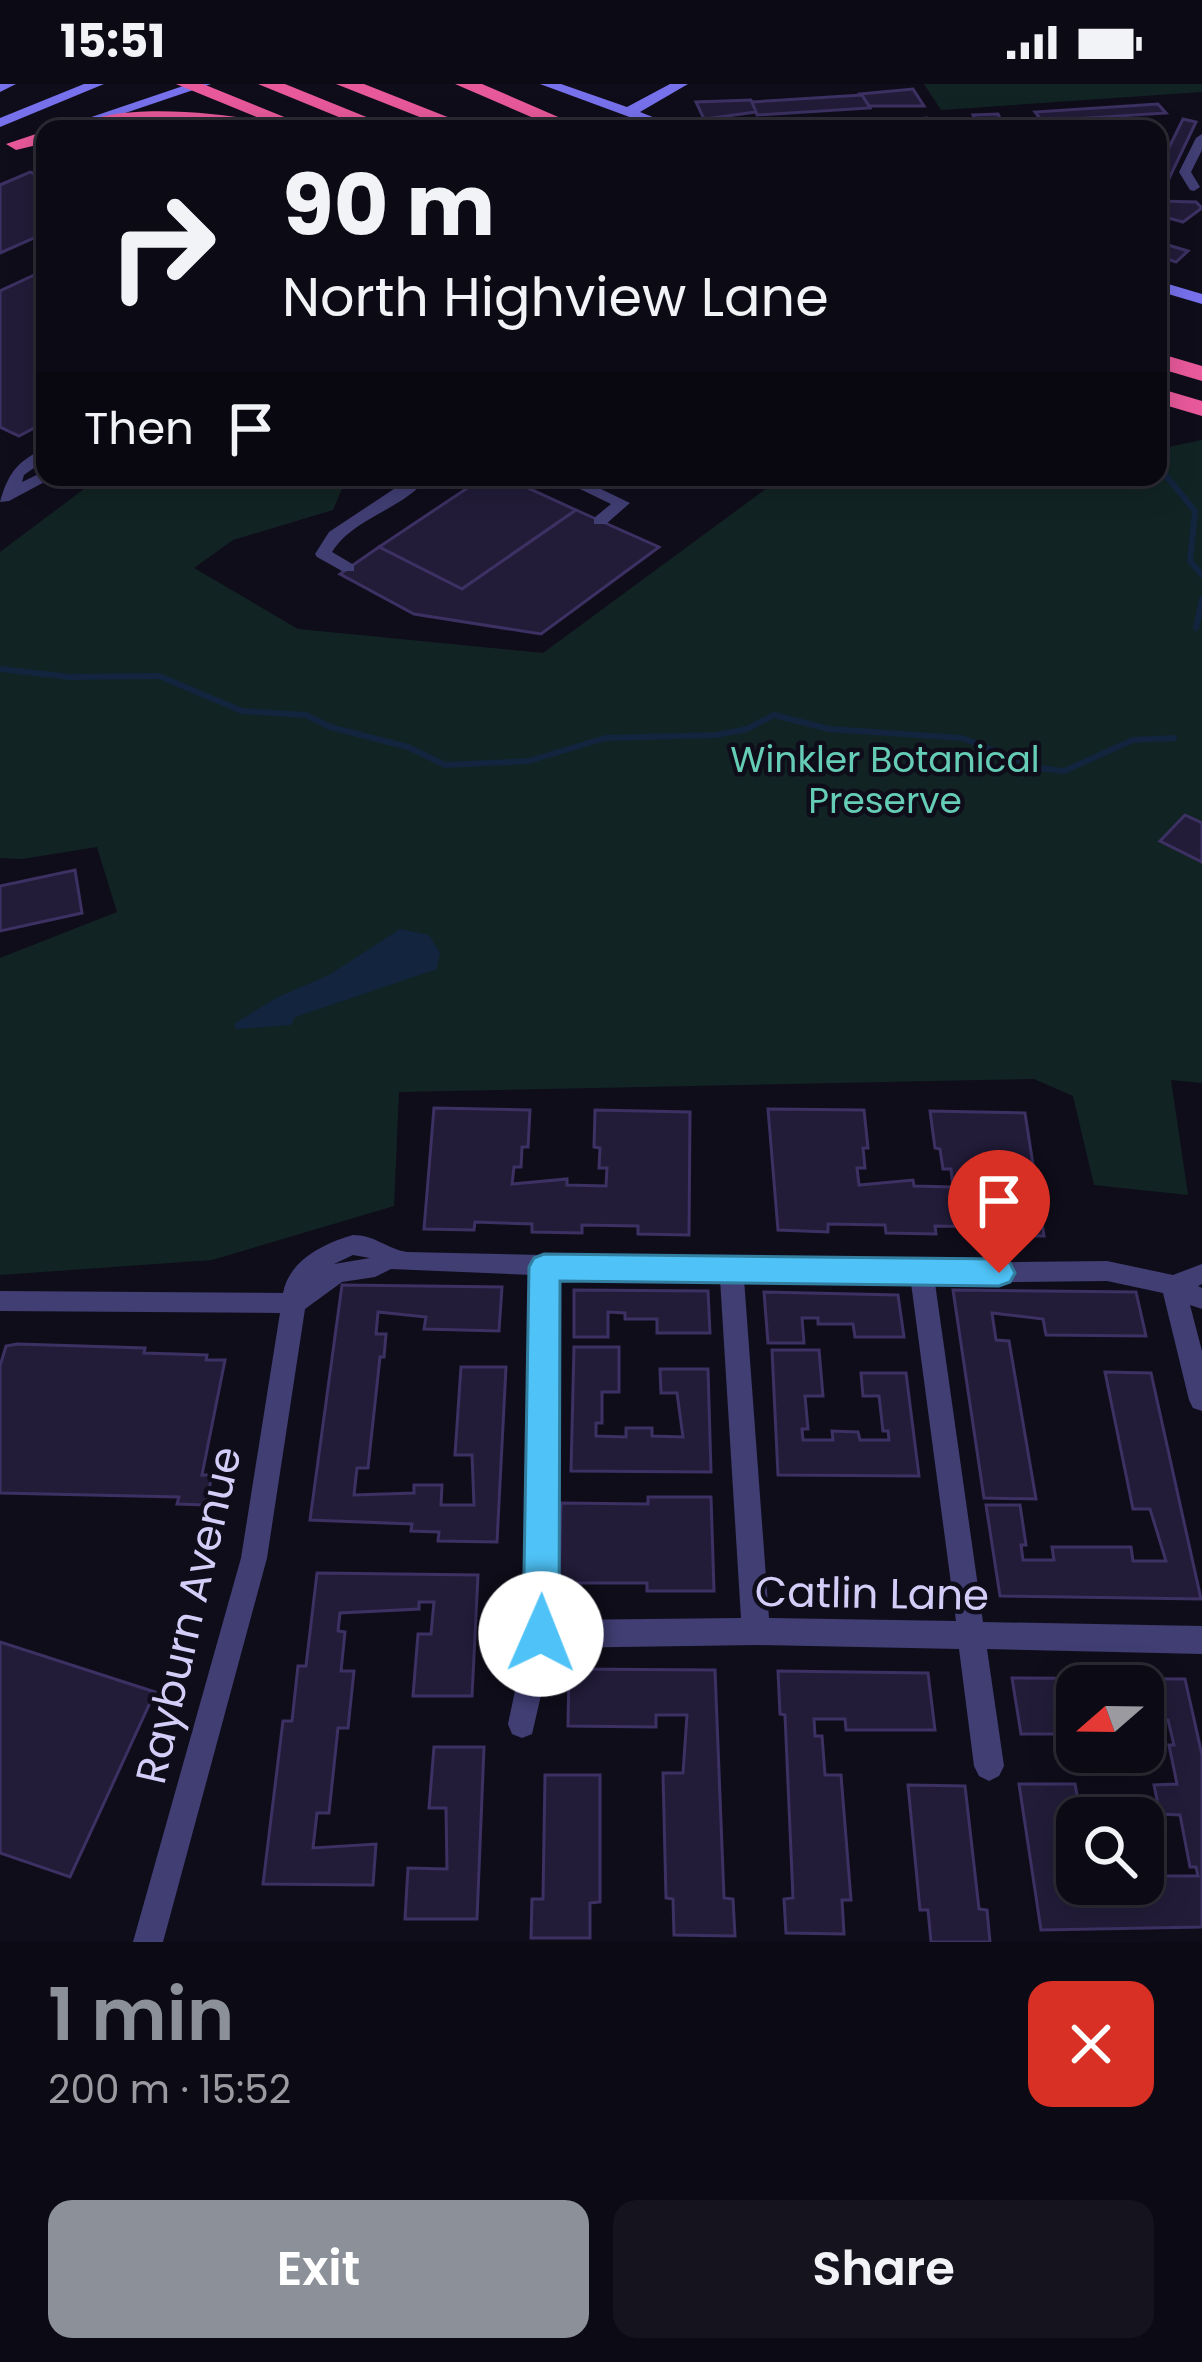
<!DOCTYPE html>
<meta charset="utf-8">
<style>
:root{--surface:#0c0a14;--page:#15131d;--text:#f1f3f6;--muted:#9a9aa0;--line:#2c2b34;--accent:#8c9099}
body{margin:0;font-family:Poppins,sans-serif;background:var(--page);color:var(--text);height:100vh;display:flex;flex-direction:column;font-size:45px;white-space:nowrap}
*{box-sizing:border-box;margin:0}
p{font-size:39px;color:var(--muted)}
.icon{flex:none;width:66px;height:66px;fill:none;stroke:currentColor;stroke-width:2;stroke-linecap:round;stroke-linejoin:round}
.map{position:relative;height:1858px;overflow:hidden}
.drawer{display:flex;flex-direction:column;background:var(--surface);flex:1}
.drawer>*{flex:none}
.banner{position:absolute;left:36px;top:36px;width:1131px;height:366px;border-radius:24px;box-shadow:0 6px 30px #0003,0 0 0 3px var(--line);background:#0c0a14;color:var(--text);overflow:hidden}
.needle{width:78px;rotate:250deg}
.controls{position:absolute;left:1056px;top:1581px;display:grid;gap:24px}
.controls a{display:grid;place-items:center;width:108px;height:108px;border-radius:24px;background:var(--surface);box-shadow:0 6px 30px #0003,0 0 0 3px var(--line);font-size:60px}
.pin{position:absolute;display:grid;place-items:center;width:102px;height:102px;color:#fff;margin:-123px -51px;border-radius:50% 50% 50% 0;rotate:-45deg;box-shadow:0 0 12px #0007}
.pin .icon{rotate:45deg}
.me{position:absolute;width:132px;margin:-66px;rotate:1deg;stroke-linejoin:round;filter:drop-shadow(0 0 9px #0008)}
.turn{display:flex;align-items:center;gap:42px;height:252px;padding:0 48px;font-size:54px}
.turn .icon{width:156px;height:156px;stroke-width:2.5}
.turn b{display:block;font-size:84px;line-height:102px}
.then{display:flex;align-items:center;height:114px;padding:0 48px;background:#0003;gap:24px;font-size:45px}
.round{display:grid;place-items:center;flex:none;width:126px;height:126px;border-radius:24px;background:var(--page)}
.head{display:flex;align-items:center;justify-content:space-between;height:204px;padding:0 48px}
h1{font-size:72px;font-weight:600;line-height:90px;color:var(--accent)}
.primary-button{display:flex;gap:24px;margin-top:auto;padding:24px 48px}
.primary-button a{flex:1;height:138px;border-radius:24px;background:var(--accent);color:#fff;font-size:48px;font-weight:600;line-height:138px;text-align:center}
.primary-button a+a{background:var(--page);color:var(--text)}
.status{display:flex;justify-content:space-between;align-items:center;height:84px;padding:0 60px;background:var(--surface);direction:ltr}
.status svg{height:33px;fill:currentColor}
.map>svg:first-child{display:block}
.green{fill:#112423}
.water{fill:#13243e}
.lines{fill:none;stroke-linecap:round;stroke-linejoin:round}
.stream{stroke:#13243e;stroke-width:6}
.building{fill:#221c39;stroke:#3c3162;stroke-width:3}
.street{fill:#413e74;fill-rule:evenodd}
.secondary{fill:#7771ec;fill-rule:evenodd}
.highway{fill:#e8599b;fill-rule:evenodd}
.route{fill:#4fc3f7;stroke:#337fa1;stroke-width:3}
.labels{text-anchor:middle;stroke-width:9;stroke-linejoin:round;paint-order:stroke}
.park-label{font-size:36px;fill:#65cdb5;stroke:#100d1b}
.near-street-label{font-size:42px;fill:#d3cef8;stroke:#100d1b}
</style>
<div class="status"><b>15:51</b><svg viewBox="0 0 49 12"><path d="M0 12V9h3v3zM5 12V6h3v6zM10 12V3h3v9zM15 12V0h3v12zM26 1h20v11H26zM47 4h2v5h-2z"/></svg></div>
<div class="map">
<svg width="1202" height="1858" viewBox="0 0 1202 1858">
<rect width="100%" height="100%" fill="#100d1b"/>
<g class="green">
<polygon points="924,0 1202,0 1202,8 941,26"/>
<polygon points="1202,356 1202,999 1171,996 1188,1111 1094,1101 1073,1012 1034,995 399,1008 394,1122 212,1176 0,1191 0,874 117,828 97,763 22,775 0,774 0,468 100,393 347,393 333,426 233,456 194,484 298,545 543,569 782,393 1158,393 1158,365"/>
</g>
<polygon class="water" points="400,845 429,851 440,869 437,885 295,933 291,941 235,945 235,939 278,913 329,891"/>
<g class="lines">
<g class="stream">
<polyline points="1158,382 1195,427 1190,477 1202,491"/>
<polyline points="1196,544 1202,515"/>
<polyline points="0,585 70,593 159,592 242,627 306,631 330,643 408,663 445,681 529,677 605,654 717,651 747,645 774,631 829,645 962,654 1039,684 1064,687 1133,656 1174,654"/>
</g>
</g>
<g class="building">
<polygon points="913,5 924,22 869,22 860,10"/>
<polygon points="862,11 870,24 757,31 751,18"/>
<polygon points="751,16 756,28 704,35 696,18"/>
<polygon points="1158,20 1166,29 1042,37 1035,28"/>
<polygon points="998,30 1005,45 980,45 973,31"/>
<polygon points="927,34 933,43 775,44 876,39"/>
<polygon points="1183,35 1196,38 1166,101 1158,100 1158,86"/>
<polygon points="30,88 45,94 45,149 0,169 0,101"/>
<polygon points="1158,117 1196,118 1202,124 1183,138 1158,131"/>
<polygon points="1158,160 1168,161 1188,167 1176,178 1158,172"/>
<polygon points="45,186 45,338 19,352 0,343 0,207"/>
<polygon points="484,393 504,393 576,426 462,505 379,463"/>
<polygon points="576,426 659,463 541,550 414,530 340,490 379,463 462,505"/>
<polygon points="1185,731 1202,739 1202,778 1160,757"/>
<polygon points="75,786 82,829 0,847 0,802"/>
<polygon points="434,1024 530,1026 528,1063 522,1063 521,1083 514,1083 512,1100 567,1095 567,1101 606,1102 607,1084 599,1084 600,1064 594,1063 595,1026 690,1028 689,1151 638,1150 638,1142 582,1141 582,1149 532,1148 532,1140 475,1138 474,1146 424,1145"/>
<polygon points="768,1025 864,1026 868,1064 863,1064 865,1084 857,1084 859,1101 913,1096 914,1102 953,1103 951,1085 943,1085 940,1065 935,1064 930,1027 1025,1029 1044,1152 992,1151 991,1143 935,1142 936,1150 886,1149 885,1141 828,1140 828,1148 778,1146"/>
<polygon points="342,1201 502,1203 499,1247 424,1245 426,1233 378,1228 376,1250 386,1250 384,1273 380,1273 368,1384 357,1384 354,1411 414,1409 414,1401 442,1401 441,1421 474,1421 472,1371 455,1371 461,1283 506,1283 497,1458 438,1457 439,1448 411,1447 412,1440 310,1436"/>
<polygon points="574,1206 708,1207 710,1249 657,1249 657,1235 625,1235 625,1229 608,1228 608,1253 574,1253"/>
<polygon points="953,1206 1136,1208 1146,1252 1046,1251 1043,1235 992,1229 996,1256 1009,1257 1036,1415 984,1414"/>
<polygon points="764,1208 898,1211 904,1253 855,1253 853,1240 818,1240 818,1234 802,1234 804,1259 768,1259"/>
<polygon points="17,1260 145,1264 144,1269 207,1271 206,1276 225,1276 202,1391 212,1391 206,1421 177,1420 179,1413 0,1409 0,1282 6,1262"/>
<polygon points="574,1263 619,1263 619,1308 602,1308 602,1339 596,1339 596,1352 626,1353 626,1344 652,1344 652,1352 683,1353 677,1309 661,1309 660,1285 708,1285 711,1388 571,1387"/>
<polygon points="772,1266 819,1266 823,1312 805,1312 808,1345 802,1345 803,1356 833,1356 832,1347 858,1348 860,1356 889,1356 888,1347 883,1347 879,1312 863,1312 861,1289 906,1289 919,1392 778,1391"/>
<polygon points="1105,1288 1151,1289 1201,1515 1000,1512 986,1421 1020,1421 1026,1461 1021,1461 1023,1476 1054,1476 1052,1463 1131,1463 1133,1477 1166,1477 1150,1425 1133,1425"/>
<polygon points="648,1413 711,1413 714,1507 647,1507 647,1499 559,1499 561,1419 648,1420"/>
<polygon points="317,1489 478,1491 472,1612 413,1612 418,1550 431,1550 434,1518 419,1518 419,1525 340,1529 338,1547 345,1548 341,1587 354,1587 348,1644 338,1644 329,1729 317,1729 313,1764 376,1760 373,1801 263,1800 283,1637 292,1637 298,1582 306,1582"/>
<polygon points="0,1558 155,1608 70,1793 0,1769"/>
<polygon points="569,1585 715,1586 724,1814 733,1815 735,1852 674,1851 673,1815 666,1814 663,1689 683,1689 687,1631 656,1631 656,1643 568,1642"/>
<polygon points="778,1587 928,1589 935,1646 846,1646 845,1635 814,1635 815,1652 822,1652 825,1691 841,1691 851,1816 842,1816 844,1850 786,1849 784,1815 793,1814 785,1631 780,1630"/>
<polygon points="1012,1594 1185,1595 1202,1671 1202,1843 1041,1846 1019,1700 1075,1700 1081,1732 1063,1733 1072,1783 1065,1783 1067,1797 1143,1800 1143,1777 1158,1777 1161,1792 1198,1792 1196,1783 1190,1783 1180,1731 1160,1730 1154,1701 1177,1700 1169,1661 1174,1661 1168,1636 1143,1636 1143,1602 1077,1602 1077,1650 1021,1650"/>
<polygon points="434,1663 484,1663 477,1835 405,1835 408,1784 447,1785 446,1724 429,1724"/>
<polygon points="545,1691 600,1691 600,1818 590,1819 590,1854 531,1854 532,1815 543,1815"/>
<polygon points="908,1701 965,1702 979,1825 987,1826 990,1858 931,1858 928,1826 920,1826"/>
</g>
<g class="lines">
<g class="street">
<polygon points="1202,50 1202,66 1191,88 1200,103 1194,107 1190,106 1179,88 1196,54"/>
<path d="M45,364V376L24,391L22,398L45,387V393H52L50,395L9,417L0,418C8,390 16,378 45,364Z"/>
<path d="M412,393H428C403,426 354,433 332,468L354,481V487H342L317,473L315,470L329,448Z"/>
<polygon points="555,393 576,393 630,419 606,440 594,440 594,434 611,420"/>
<path d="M353,1151C375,1151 387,1165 407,1168L922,1179L1107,1177L1173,1191L1202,1180V1200L1198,1202L1202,1204V1225L1190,1221L1202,1267V1327L1193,1324L1189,1316L1163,1209L1107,1197L935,1199L983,1538L1202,1542V1570L987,1565L1004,1682L999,1692L989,1697L979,1692L974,1682L959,1565L756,1561L552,1564L532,1650L522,1654L512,1650L508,1640L527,1550L533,1191L391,1185L375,1193L342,1198L305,1225L267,1474L163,1858H133L241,1474L280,1229L0,1227V1207L283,1209C289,1176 325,1159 353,1151ZM353,1171L370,1174L334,1180ZM557,1191L720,1195L741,1534L555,1536ZM744,1195L911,1199L956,1537L769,1534Z"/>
</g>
<g class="secondary">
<polygon points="0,0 16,0 0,8"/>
<polygon points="84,0 104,0 0,43 0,34"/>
<polygon points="189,0 211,0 78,45 56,45"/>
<polygon points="540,0 561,0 627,23 670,0 688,0 640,28 683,45 662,45"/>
<polygon points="1158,197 1202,210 1202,220 1158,207"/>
</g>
<g class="highway">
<path d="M176,0H203L314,45L176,39L72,45C112,16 224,29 271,39Z"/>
<polygon points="258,0 285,0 396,45 368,45"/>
<polygon points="336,0 364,0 478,45 450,45"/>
<polygon points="455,0 482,0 586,45 559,45"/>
<polygon points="45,47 45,59 16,66 6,60"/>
<polygon points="1158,269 1202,282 1202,297 1158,284"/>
<polygon points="1158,304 1202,317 1202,332 1158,319"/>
</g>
</g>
<polygon class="route" points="544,1170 999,1175 1010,1179 1015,1189 1010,1198 999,1202 560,1197 559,1550 554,1563 541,1568 528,1563 523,1550 529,1183 534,1174"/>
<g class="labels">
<g class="park-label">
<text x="885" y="688">Winkler Botanical<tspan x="885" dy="41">Preserve</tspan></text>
</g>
<g class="near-street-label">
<text transform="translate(872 1509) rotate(1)" y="15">Catlin Lane</text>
<text transform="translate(188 1531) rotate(-77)" y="15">Rayburn Avenue</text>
</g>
</g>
</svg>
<div class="controls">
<a><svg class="needle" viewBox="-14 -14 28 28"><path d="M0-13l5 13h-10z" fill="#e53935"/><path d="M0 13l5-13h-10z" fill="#9a9aa0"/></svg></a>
<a><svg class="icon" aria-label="search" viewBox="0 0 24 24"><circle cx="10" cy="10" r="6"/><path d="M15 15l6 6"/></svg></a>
</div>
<div class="pin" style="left:999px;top:1189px;background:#d93025"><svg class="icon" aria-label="arrive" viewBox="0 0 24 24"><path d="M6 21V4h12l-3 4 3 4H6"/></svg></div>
<svg class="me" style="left:541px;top:1550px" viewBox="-20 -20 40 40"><circle r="19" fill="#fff"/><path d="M0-13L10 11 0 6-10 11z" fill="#4fc3f7"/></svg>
<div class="banner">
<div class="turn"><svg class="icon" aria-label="right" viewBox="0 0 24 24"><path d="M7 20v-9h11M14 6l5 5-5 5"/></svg><div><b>90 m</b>North Highview Lane</div></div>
<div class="then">Then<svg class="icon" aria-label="arrive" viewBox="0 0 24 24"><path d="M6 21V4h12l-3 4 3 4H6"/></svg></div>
</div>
</div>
<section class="drawer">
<div class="head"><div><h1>1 min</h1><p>200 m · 15:52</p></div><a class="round" style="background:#d93025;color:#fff"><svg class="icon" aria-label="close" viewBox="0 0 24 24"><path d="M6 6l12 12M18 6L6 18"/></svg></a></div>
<div class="primary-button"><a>Exit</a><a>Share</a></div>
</section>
